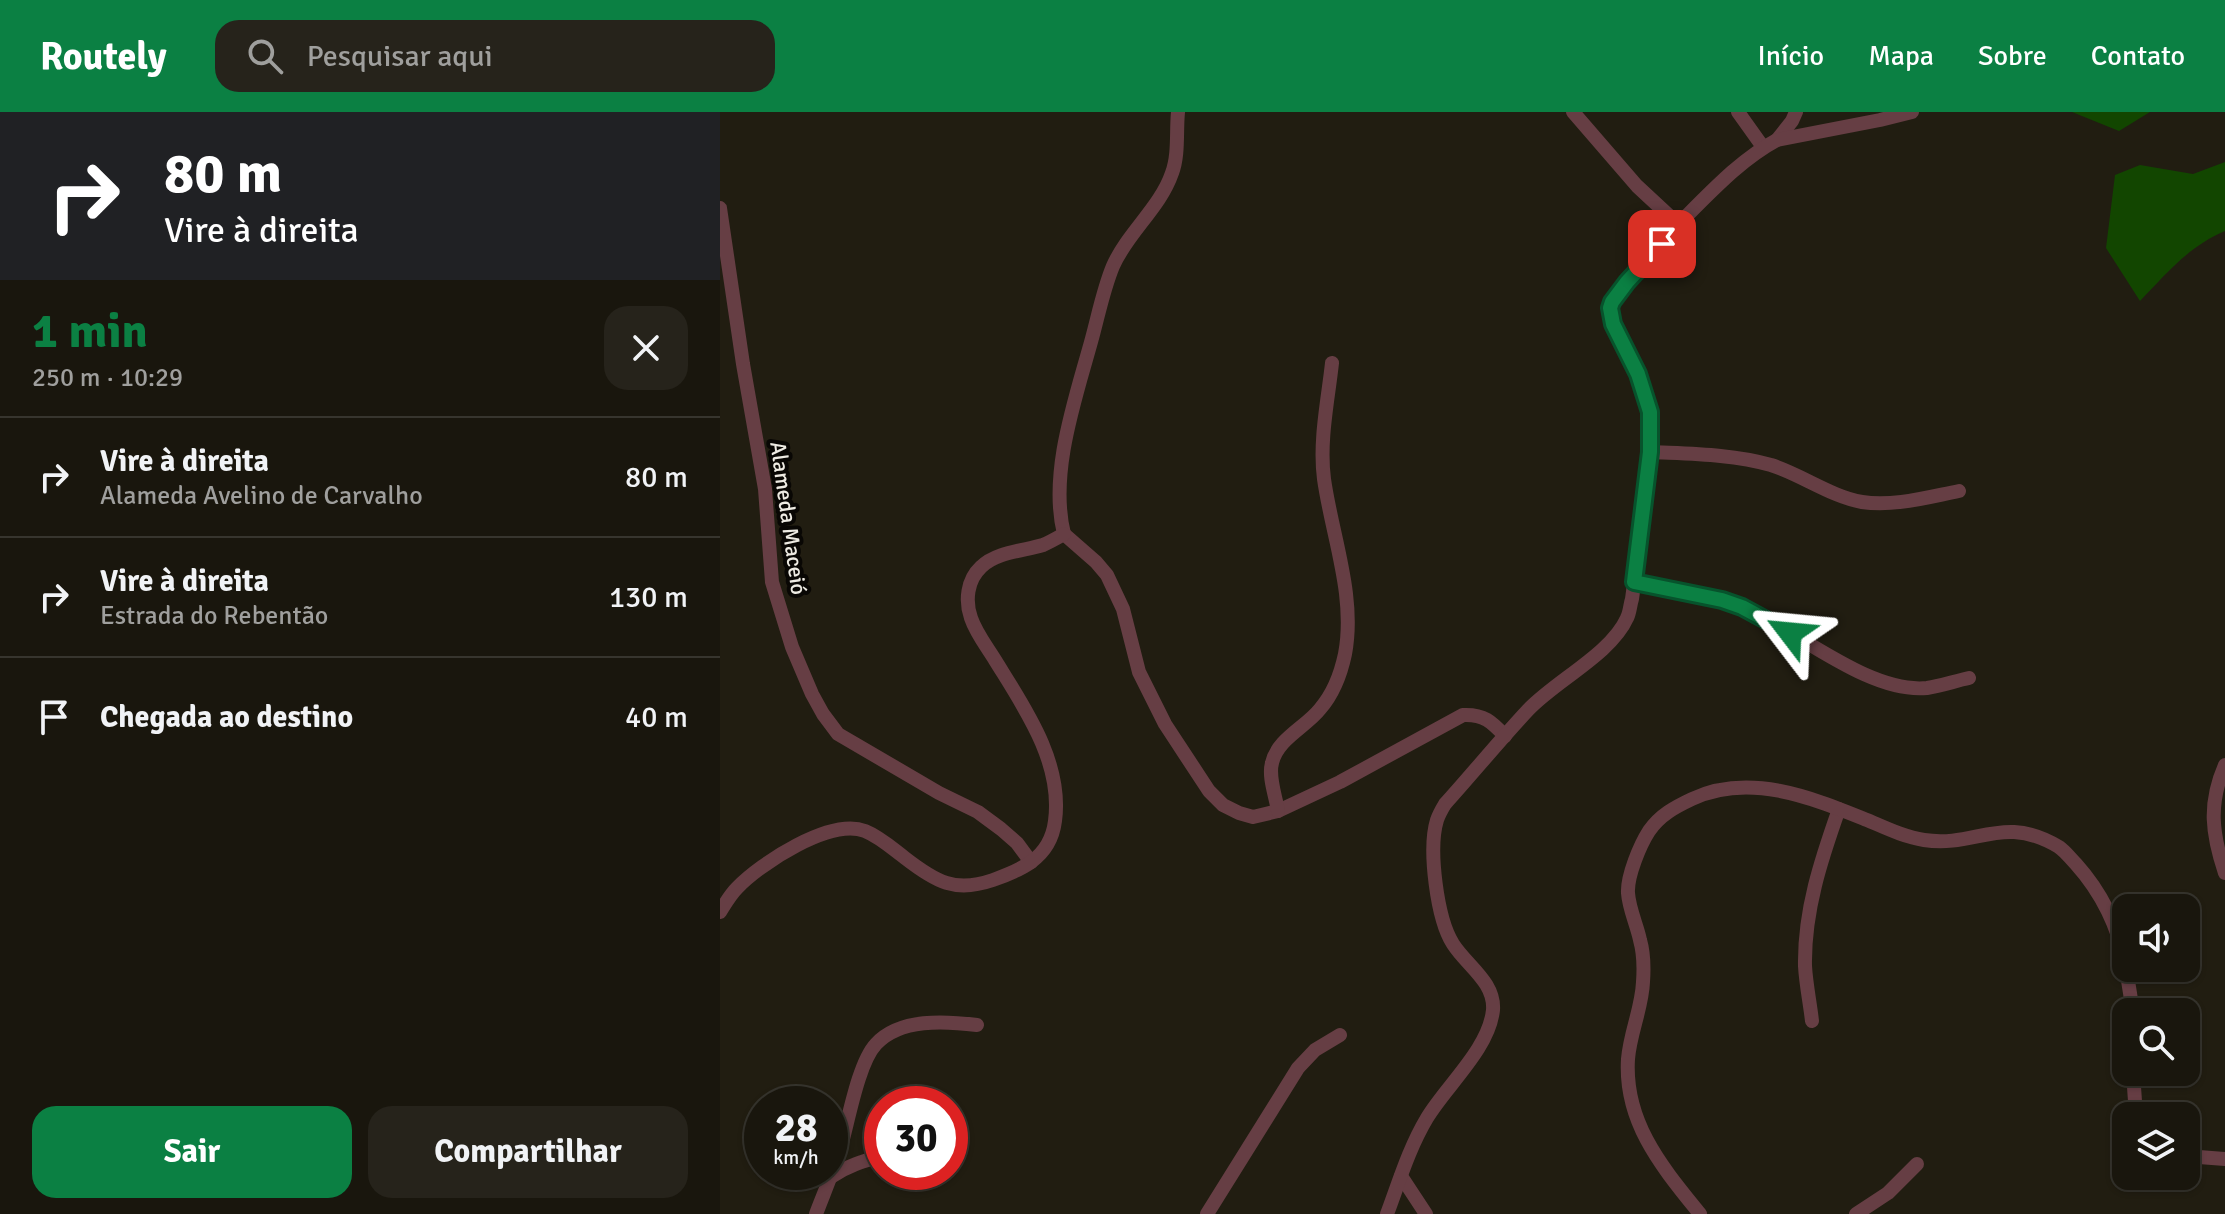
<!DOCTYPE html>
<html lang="pt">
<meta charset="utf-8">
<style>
:root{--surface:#19160d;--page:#26231b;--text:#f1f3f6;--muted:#9f9f9d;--line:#37352e;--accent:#0b8043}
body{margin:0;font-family:Signika,sans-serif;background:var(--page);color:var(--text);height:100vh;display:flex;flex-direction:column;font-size:30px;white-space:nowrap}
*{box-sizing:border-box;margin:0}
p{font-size:26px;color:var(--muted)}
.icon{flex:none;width:44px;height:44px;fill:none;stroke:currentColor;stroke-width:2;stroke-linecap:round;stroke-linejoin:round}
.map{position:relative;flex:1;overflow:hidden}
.side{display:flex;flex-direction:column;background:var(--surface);width:720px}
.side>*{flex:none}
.guide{background:#202124;color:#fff;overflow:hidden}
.controls{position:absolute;left:1392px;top:782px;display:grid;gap:16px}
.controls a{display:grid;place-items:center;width:88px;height:88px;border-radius:16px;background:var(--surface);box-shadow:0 2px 6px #0004,0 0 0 2px var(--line);font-size:40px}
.speed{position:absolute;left:24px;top:974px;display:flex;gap:16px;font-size:40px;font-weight:700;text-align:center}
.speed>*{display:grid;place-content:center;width:104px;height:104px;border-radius:50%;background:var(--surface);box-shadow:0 2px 6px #0004,0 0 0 2px var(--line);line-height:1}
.speed small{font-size:20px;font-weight:400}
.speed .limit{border:12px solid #d22;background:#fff;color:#111}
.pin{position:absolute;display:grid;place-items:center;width:68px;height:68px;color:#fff;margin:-34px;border-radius:16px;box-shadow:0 4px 12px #0006}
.me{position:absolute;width:88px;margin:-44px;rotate:299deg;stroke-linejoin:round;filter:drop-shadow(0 0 6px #0008)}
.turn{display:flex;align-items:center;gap:28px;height:168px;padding:0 32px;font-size:36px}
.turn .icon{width:104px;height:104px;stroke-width:2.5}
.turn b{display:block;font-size:56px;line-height:68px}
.round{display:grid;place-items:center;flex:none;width:84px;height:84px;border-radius:24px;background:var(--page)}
.head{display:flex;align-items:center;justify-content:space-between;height:136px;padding:0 32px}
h1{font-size:48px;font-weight:800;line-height:60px;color:var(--accent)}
.action{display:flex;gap:16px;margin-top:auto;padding:16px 32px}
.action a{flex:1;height:92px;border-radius:24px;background:var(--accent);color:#fff;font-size:32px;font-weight:800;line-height:92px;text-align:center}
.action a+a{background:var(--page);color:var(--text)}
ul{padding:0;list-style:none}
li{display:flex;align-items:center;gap:24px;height:120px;padding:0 32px;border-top:2px solid var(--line)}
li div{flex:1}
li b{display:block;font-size:30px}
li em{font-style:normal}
header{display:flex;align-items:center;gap:48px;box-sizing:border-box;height:112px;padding:0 40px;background:var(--accent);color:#fff}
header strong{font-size:38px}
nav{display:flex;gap:44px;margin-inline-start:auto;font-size:28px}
.search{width:560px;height:72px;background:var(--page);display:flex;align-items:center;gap:20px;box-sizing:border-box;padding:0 28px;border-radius:24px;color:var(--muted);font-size:30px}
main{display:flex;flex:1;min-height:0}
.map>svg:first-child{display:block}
.green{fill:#124600}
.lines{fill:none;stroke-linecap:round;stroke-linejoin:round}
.street{stroke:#663e44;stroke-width:14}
.route-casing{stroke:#07532c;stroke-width:20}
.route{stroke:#0b8043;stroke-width:14}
.labels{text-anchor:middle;stroke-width:8;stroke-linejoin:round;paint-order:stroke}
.street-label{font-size:22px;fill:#eeebe3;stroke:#090704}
</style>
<header>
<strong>Routely</strong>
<div class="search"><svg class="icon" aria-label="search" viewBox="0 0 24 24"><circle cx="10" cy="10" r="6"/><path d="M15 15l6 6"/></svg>Pesquisar aqui</div>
<nav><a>Início</a><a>Mapa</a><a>Sobre</a><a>Contato</a></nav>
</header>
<main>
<section class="side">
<div class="guide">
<div class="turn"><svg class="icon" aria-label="right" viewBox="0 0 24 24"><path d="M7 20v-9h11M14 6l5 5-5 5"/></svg><div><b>80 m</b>Vire à direita</div></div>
</div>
<div class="head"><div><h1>1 min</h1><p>250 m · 10:29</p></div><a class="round"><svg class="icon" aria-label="close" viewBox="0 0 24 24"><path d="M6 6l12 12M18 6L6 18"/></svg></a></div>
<ul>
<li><svg class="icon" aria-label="right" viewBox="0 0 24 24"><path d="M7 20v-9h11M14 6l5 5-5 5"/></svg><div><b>Vire à direita</b><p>Alameda Avelino de Carvalho</p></div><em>80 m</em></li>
<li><svg class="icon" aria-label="right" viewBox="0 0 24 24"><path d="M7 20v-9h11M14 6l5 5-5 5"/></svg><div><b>Vire à direita</b><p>Estrada do Rebentão</p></div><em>130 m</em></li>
<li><svg class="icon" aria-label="arrive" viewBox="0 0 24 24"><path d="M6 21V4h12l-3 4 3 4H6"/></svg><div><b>Chegada ao destino</b></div><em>40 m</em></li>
</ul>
<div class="action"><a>Sair</a><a>Compartilhar</a></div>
</section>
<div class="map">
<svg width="1505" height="1102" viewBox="0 0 1505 1102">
<rect width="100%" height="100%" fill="#211d11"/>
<g class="green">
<polygon points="1352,0 1430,0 1399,19"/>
<path d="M1505,50V119C1469,134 1446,162 1420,189L1386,136L1395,63L1420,53L1473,62Z"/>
</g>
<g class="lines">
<g class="street">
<polyline points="853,0 917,74 959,113"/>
<polyline points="1018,0 1043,35"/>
<polyline points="1057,28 1072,9 1076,0"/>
<polyline points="0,96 23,252 45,377 52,470 72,535 92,582 103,602 118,622 219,681 258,700 281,717 297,731 311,750"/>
<path d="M930,340C971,342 1012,342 1051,353C1082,363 1112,385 1142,390C1173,395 1208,385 1239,379"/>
<path d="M344,422L376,450L387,463L403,497L419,560L445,612L489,679L503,693L519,701L533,705L558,699L620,670L743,603C764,602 772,610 785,624"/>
<path d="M344,422C329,362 355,288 371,230C378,205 383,178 393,154C408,120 440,96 452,61C459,42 456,20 458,0"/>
<path d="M914,470C950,477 989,481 1022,495C1076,517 1148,582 1207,576C1221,574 1235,569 1249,566"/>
<path d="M1505,653C1488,692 1492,722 1505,761"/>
<path d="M558,699C556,685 548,665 552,651C557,627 586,615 600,597C613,582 621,561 625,542C636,484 612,424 604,367C599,329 608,288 612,251"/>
<path d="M0,800C5,792 10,783 17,776C41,751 110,706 145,719C160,725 173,737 185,746C216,770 235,781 273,768C287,763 300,758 311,750C325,740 333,725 335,709C343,650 304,595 275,548C267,535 256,521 251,506C245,489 247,468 261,455C276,440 303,439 323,433C330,430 337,426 344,422"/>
<polyline points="1406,856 1413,900"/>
<path d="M1092,909C1090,891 1086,872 1085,854C1084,799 1101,748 1119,697"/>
<polyline points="1413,960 1416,1004"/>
<polyline points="1466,1044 1505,1047"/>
<polyline points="230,1047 234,1051"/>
<polyline points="681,1064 706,1102"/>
<path d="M111,1065C127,1054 143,1049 162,1044"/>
<path d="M96,1102C104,1081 113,1060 120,1038C128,1011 138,951 156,932C180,906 225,909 257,913"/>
<polyline points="487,1102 578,956 595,938 620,923"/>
<path d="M667,1102C679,1070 689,1036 707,1006C726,974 769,937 773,898C775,870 747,854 733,832C717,807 708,737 717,708C719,702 722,697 725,692C753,661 779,629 808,598C835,569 891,542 907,506C910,500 910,493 912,487C916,459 918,431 922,402C926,368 934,333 930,299C925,266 889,222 890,196C891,177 993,77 1012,60C1026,48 1040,37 1057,28L1160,8L1192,0"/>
<path d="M980,1102C943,1056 904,1011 908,947C910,921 922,896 923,870C924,856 924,842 920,828C917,813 909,797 908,781C907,764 920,733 929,719C940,703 955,695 972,687C1030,660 1092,686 1147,708C1166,716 1184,725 1204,728C1257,736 1282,701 1339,735C1346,740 1350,746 1356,752C1383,782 1398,814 1406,853"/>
<polyline points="1136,1102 1168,1081 1197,1052"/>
</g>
</g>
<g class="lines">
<defs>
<polyline id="route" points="942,132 907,170 892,190 890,196 893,212 918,262 930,300 930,340 914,470 1002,488 1022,495 1070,521"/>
</defs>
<use href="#route" class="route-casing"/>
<use href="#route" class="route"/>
</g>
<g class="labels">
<g class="street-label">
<text transform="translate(69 406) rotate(82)" y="8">Alameda Maceió</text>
</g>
</g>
</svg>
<div class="controls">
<a><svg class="icon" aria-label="sound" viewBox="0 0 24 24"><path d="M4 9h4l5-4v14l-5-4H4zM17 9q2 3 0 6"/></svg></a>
<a><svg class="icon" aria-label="search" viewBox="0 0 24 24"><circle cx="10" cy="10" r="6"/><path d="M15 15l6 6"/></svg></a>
<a><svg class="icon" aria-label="layers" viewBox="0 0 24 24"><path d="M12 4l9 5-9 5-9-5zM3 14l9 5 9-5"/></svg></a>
</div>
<div class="speed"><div>28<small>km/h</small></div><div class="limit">30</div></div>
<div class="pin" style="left:942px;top:132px;background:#d93025"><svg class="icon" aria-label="arrive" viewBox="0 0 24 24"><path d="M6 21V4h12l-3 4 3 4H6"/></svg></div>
<svg class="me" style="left:1070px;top:521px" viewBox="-20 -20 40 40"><path d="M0-17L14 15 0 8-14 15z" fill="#0b8043" stroke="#fff" stroke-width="4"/></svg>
</div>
</main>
